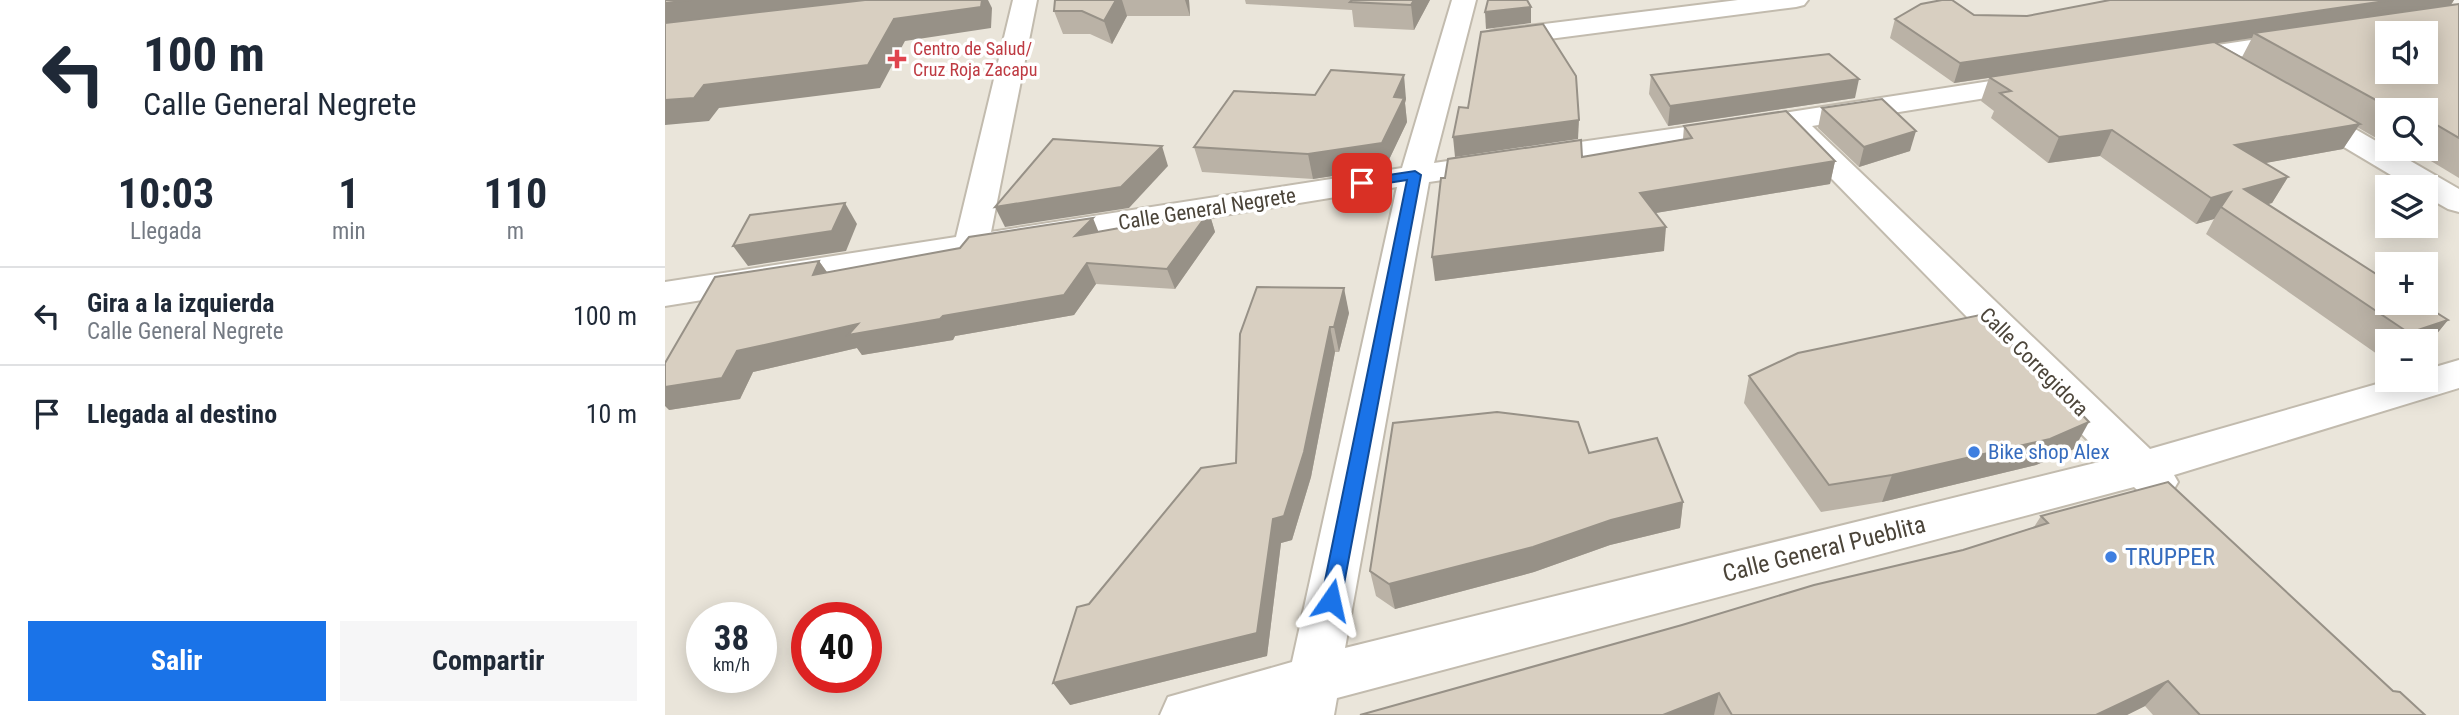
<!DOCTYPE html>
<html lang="es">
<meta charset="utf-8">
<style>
:root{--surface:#fff;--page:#f6f6f7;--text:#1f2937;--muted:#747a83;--line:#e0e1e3;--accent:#1a73e8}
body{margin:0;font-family:"Roboto Condensed",sans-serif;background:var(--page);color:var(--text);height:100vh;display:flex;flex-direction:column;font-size:26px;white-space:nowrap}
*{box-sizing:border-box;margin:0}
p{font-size:23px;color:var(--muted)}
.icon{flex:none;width:38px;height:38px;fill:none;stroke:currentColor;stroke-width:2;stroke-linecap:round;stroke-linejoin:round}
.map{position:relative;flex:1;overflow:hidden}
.side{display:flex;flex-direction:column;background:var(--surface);width:665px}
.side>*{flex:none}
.banner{background:#fff;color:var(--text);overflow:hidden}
.fabs{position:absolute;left:1710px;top:21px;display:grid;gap:14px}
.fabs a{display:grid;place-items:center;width:63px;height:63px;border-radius:0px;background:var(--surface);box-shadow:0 4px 18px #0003;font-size:35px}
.speed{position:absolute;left:21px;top:602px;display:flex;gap:14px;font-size:35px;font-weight:700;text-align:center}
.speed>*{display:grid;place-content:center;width:91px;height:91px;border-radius:50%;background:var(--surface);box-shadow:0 4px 18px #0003;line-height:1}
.speed small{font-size:18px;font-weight:400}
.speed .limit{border:10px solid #d22;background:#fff;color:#111}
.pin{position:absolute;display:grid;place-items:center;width:60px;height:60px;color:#fff;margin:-30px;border-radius:14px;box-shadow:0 4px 10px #0006}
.me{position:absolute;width:77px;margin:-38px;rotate:11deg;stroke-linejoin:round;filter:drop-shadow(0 0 5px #0008)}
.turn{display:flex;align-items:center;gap:24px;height:147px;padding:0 28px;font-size:32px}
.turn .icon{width:91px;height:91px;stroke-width:2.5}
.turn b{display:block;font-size:49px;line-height:60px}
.eta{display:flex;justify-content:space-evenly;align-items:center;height:119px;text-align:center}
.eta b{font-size:42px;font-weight:700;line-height:49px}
.button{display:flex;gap:14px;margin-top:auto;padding:14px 28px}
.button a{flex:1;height:80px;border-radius:0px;background:var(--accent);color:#fff;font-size:28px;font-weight:700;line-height:80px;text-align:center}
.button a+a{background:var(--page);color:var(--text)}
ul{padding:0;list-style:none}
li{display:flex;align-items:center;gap:21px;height:98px;padding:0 28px;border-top:2px solid var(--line)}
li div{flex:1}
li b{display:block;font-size:26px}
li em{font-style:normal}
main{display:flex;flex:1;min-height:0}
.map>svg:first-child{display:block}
.residential{fill:#eae5da;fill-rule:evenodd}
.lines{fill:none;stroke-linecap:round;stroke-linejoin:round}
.minor-casing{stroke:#c2bbae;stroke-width:4}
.minor{fill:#fff;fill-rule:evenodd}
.wall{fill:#bab2a6;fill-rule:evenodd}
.shaded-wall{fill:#979187}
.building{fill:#d8cfc1;stroke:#979187;stroke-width:2;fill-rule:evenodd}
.route{fill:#1a73e8;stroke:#114b97;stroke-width:2}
.health-dot{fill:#e0444e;stroke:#fff;stroke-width:2.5}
.shop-dot{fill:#3f7fe0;stroke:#fff;stroke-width:2.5}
.labels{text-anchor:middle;stroke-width:7;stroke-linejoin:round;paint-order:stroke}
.far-health-label{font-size:18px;fill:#be3a42;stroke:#fff;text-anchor:start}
.street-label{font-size:21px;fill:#4b4439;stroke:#fff}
.shop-label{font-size:21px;fill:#366cbe;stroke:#fff;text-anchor:start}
.near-street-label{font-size:24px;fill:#4b4439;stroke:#fff}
.near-shop-label{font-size:24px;fill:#366cbe;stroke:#fff;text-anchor:start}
</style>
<main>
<section class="side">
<div class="banner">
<div class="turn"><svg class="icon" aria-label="left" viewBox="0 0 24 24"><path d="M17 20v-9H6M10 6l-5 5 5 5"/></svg><div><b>100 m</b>Calle General Negrete</div></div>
</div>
<div class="eta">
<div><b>10:03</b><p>Llegada</p></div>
<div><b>1</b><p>min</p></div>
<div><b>110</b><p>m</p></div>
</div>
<ul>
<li><svg class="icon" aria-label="left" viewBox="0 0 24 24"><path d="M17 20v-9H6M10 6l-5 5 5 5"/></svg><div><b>Gira a la izquierda</b><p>Calle General Negrete</p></div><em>100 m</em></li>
<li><svg class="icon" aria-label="arrive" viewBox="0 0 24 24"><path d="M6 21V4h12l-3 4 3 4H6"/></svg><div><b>Llegada al destino</b></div><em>10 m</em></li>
</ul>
<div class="button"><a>Salir</a><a>Compartir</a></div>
</section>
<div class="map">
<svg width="1794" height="715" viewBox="0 0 1794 715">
<rect width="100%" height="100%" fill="#f6f3ec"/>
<path class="residential" d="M0,0H1783L1794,5V715H0ZM1722,33H1760V72H1722ZM1722,110H1760V149H1722ZM1722,187H1760V226H1722ZM1722,264H1760V303H1722ZM1722,341H1760V380H1722ZM37,618H96V677H37ZM142,618H201V677H142Z"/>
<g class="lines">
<defs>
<g id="minor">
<path d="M348,0H372L326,232L737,168L787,0H811L769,163L1125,112L1370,74L1380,76L1384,82L1380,88L1370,90L1147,126L1485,449L1726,380H1760V370L1794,360V388L1509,475L1513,482L1506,494C1491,499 1481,499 1469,487L672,698L669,715H495L503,697L627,662L732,187L0,306V282L291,237ZM1119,130L1442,460L680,648L764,182Z"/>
<polygon points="1073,0 1143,0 1139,5 1131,7 830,46 821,43 817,38 821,33 830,30"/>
<polygon points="1633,33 1642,36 1646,41 1642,46 1512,67 1503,65 1499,59 1503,53 1512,51"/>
<polygon points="1642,104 1652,107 1794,189 1794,212 1783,209 1760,196 1760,187 1746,187 1632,119 1628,113 1632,107"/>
</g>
</defs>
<use href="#minor" class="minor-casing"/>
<use href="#minor" class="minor"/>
</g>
<g class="wall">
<polygon points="390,0 524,0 525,16 462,16 447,44 425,34 398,34 389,11"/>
<polygon points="580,0 765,0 749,30 689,27 687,10 581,4"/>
<path d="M1277,0H1287L1309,15L1362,16L1445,0H1789L1786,5L1794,4V178L1746,149H1760V110H1722V141L1718,142L1692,127L1678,149L1600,163L1623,177L1607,203L1603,204L1722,281V303H1756L1783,320L1761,347L1760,341H1722V361L1541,234L1549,219L1531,224L1435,156L1383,163L1326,118L1329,111L1316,101L1324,78L1289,83L1225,38L1230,19L1256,4ZM1722,33H1760V72H1722ZM1587,38L1577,57L1552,43Z"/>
<polygon points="986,75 1190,98 1003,126 984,94"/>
<polygon points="650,95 741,99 740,103 742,122 720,168 648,179 537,172 529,147"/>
<polygon points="1157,108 1245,151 1194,167 1153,128"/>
<polygon points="1019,126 1170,161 1165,184 990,213 999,251 770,281 917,157 1018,139"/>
<polygon points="544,212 550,232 510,289 431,284 409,315 290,336 288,340 197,355 192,348 88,372 75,399 4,410 154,261 162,272 433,232"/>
<polygon points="592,287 684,313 674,352 670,352 646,477 627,540 616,543 602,656 405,705 424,604 571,463"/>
<polygon points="1084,376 1409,449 1371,465 1217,502 1156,512 1079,403"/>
<polygon points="924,453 1018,502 1015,528 945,545 869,572 730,609 711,596 705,571"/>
<polygon points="1376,516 1728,691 1760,715 1488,715 1480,706 1462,715 695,715 1298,550 1369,527"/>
</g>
<g class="shaded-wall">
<polygon points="26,0 231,0 0,26 0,3"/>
<polygon points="317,0 323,0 327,8 326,28 240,41 215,88 54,108 44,121 0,125 0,100 39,85 229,19"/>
<polygon points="451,0 457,0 462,16 447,44 439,21"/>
<polygon points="520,0 524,0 525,16"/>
<polygon points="749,0 765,0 749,30 746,5"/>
<polygon points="1727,0 1789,0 1783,9 1589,33 1587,38 1289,83 1295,63"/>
<polygon points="866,7 866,23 821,29 820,12"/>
<polygon points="739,75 741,99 740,103 742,122 720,168 648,179 643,154 729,97"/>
<polygon points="1194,79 1190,98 1003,126 1005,106"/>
<polygon points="914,120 913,139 790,157 788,137"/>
<polygon points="1695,124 1678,149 1556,171 1570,145"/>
<polygon points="1447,130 1435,156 1383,163 1394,137"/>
<polygon points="1251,131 1245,151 1194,167 1199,147"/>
<polygon points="497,146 503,166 464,208 340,227 330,207"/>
<polygon points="1170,161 1165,184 973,216 975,193"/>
<polygon points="1623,177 1607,203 1567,214 1579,189"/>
<polygon points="1566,192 1549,219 1531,224 1546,198"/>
<polygon points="180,203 192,224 181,251 83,266 68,246"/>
<polygon points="544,212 550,232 510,289 502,269"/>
<polygon points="428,218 436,238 410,236"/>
<polygon points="1001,227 999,251 770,281 767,257"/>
<polygon points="154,261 168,281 148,275"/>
<polygon points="422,263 431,284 409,315 290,336 288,340 197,355 192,348 88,372 75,399 4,410 0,406 0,387 72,351 193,324 278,316"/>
<polygon points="679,288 684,313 674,352 669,327"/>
<polygon points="1783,320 1761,347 1760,341 1737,341 1744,333"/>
<polygon points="665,327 670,352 646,477 627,540 616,543 602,656 405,705 388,683 608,519"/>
<polygon points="1424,422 1409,449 1371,465 1217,502 1227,475"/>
<polygon points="1018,502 1015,528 945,545 869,572 730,609 724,584 946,520"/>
<polygon points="1503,681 1480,706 1462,715 1430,715"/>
<polygon points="1054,693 1049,715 998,715"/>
</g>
<g class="building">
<polygon points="0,0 26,0 0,3"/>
<polygon points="200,0 317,0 316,7 229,19 203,65 39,85 29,98 0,100 0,23"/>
<polygon points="390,0 451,0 439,21 417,11 389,11"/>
<polygon points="687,0 749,0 746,5 685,2"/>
<polygon points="823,0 862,0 866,7 820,12"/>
<polygon points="1277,0 1287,0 1309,15 1362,16 1445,0 1727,0 1295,63 1230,19 1256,4"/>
<path d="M1794,4V138L1760,118V110H1729L1589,33ZM1722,33H1760V72H1722Z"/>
<polygon points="878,24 911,76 914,120 788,137 794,107 803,108 816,32"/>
<polygon points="1549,42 1695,124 1570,145 1623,177 1579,189 1722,281 1722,303 1756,303 1783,320 1744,333 1556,207 1566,192 1546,198 1447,130 1394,137 1335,93 1346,91 1324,77"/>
<polygon points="1164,54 1194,79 1005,106 986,75"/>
<polygon points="666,70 739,75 729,97 739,98 717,143 643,154 529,147 569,91 650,95"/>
<polygon points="1217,99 1251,131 1199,147 1157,108"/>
<polygon points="1121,111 1170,161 975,193 1001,227 767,257 776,178 780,178 783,159 916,140 917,157 1027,138 1019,126"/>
<polygon points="388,139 497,146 456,187 330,207"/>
<polygon points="180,203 167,231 68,246 85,215"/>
<polygon points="544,212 502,269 422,263 399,295 278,316 275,319 183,335 193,324 72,351 57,378 0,387 0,363 50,277 154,261 148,275 295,248 304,237 428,218 410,236"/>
<polygon points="592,287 679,288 669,327 665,327 639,452 619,516 608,519 592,633 388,683 412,607 424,604 536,468 571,463 575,334"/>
<polygon points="1315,315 1375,370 1424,422 1385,439 1227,475 1164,485 1084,376 1133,353"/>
<polygon points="832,412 913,422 924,453 992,438 1018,502 946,520 868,547 724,584 705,571 728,423"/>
<polygon points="1503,482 1728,691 1735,692 1760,715 1535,715 1503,681 1431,715 1067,715 1054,693 998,715 695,715 1017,625 1149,585 1298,550 1383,523 1376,516"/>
</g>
<polygon class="route" points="750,171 756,175 676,600 673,606 666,609 658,606 656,600 742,180 697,187 691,183 697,179"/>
<path class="health-dot" d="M228.5 48.5h7v7h7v7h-7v7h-7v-7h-7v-7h7z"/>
<g class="shop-dot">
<circle cx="1309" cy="452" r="7"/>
<circle cx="1446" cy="557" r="7"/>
</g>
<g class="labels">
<g class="far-health-label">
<text x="248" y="55">Centro de Salud/<tspan x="248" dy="21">Cruz Roja Zacapu</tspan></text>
</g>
<g class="street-label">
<text transform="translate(542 209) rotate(-9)" y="7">Calle General Negrete</text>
<text transform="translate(1369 362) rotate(45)" y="7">Calle Corregidora</text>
</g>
<g class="shop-label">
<text x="1323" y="459">Bike shop Alex</text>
</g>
<g class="near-street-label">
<text transform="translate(1159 549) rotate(-14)" y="8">Calle General Pueblita</text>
</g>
<g class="near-shop-label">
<text x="1460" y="565">TRUPPER</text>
</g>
</g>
</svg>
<div class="fabs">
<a><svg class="icon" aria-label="sound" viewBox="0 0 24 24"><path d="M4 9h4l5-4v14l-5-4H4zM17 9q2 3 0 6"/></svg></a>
<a><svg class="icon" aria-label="search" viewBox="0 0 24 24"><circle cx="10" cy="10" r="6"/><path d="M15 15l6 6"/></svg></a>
<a><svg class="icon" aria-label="layers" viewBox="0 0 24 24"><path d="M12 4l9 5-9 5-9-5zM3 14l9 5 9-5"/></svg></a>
<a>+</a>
<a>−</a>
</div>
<div class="speed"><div>38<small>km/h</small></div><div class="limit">40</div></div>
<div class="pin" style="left:697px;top:183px;background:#d93025"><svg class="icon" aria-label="arrive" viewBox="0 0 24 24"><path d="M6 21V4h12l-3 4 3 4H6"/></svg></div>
<svg class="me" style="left:666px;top:600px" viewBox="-20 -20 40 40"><path d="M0-17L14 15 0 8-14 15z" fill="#1a73e8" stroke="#fff" stroke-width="4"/></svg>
</div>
</main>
